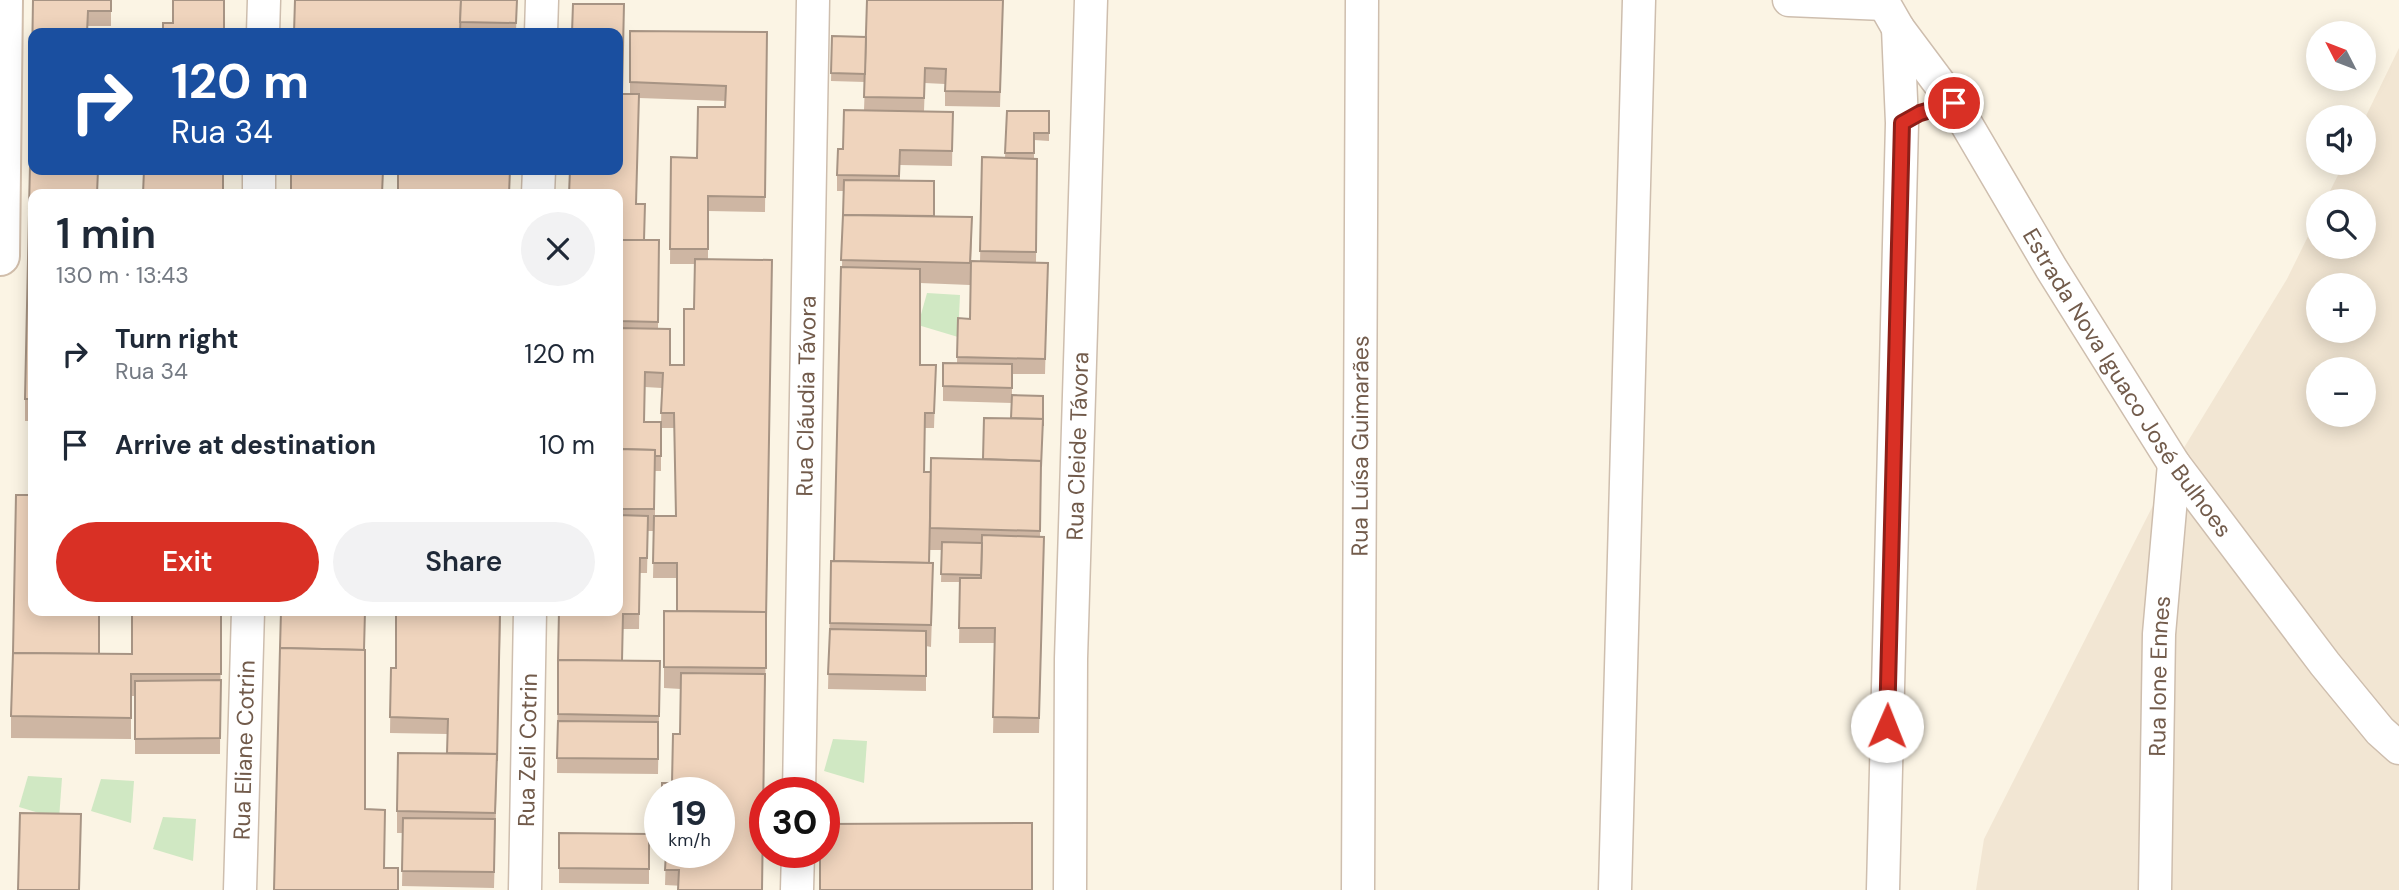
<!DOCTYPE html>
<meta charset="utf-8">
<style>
:root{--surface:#fff;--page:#f2f2f3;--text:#1f2937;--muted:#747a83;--accent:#d93025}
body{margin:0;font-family:"DM Sans",sans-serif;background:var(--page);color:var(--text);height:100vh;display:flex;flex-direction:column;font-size:26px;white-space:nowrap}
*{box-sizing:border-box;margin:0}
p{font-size:23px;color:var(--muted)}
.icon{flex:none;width:38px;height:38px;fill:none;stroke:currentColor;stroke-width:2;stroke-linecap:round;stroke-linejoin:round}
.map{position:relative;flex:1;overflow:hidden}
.sheet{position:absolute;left:28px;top:189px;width:595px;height:427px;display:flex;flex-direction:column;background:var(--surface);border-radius:14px;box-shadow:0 4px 18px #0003}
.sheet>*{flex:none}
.hud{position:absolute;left:28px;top:28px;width:595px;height:147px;border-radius:14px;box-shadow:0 4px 18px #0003;background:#1a4fa0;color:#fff;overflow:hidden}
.needle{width:46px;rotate:312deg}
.fabs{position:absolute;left:2306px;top:21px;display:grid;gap:14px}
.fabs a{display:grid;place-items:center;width:70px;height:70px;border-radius:50%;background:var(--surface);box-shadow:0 4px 18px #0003;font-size:35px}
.speed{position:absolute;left:644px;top:777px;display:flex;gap:14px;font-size:35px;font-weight:700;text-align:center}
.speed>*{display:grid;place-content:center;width:91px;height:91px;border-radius:50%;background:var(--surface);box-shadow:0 4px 18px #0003;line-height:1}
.speed small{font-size:18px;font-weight:400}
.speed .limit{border:10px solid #d22;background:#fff;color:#111}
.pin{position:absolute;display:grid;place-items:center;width:60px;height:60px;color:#fff;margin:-30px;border:4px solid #fff;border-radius:50%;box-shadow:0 2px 7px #0007}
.me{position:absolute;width:77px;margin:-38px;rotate:1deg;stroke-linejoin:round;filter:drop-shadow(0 0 5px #0008)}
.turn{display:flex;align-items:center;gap:24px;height:147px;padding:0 28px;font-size:32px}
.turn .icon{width:91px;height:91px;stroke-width:2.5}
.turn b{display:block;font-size:49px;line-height:60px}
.round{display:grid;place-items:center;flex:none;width:74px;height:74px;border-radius:37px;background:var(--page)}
.head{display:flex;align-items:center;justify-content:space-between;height:119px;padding:0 28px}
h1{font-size:42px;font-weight:600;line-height:52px}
.action{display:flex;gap:14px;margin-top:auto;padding:14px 28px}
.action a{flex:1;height:80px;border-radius:42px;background:var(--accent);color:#fff;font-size:28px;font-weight:600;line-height:80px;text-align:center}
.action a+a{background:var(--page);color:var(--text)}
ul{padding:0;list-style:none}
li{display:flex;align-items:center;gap:21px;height:91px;padding:0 28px}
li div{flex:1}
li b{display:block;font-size:26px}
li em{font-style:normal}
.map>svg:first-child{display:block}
.residential{fill:#f2e6d3;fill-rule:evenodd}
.green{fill:#d0e8c3}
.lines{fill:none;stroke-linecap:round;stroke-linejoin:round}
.street-casing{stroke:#cebeae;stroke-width:35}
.secondary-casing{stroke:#d1beab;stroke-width:42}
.street{stroke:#fff;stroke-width:32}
.secondary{stroke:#fff;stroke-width:38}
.wall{fill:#ceb6a3;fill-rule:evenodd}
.building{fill:#efd4bd;stroke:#a79484;stroke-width:2}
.route-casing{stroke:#8d1f18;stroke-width:18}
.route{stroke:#d93025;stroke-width:12}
.labels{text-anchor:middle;stroke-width:7;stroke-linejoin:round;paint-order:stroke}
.street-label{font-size:23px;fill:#725b4b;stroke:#fef7ea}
</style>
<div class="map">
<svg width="2399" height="890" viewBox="0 0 2399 890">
<rect width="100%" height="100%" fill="#fbf4e4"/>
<path class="residential" d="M2399,48V890H1976L1984,839L2174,464L2287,279L2319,214V247H2364V201H2325L2344,163H2364V120ZM2319,285H2364V331H2319ZM2319,369H2364V415H2319Z"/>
<g class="green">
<polygon points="927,293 960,295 958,337 918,325"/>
<polygon points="833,739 867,741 864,783 824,771"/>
<polygon points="28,776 62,778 59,819 19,807"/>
<polygon points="101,779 134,781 131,823 91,811"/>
<polygon points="163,817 196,819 193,861 153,849"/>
</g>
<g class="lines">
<defs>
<g id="street">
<polyline points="1789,0 1884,4"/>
<path id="s1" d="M1882,0L1898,28L1954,103L2051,268L2174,464L2325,664L2380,731L2399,748"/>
<polyline points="263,33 264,0"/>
<polyline points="541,33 542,0"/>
<polyline points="259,194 259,170"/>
<polyline points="538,194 539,170"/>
<path id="s2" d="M799,793L813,0"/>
<path id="s3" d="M240,890L248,611"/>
<path id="s4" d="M525,890L530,611"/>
<polyline points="797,890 798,852"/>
<path id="s5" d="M1070,890L1071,659L1091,0"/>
<path id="s6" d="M1358,890L1362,0"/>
<polyline points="1615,890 1639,0"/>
<polyline points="1883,890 1902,123 1898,28"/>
<path id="s7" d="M2155,890L2159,634L2174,464"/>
</g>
<polyline id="secondary" points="0,256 3,0"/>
</defs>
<use href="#street" class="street-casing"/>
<use href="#secondary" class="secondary-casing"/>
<use href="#street" class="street"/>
<use href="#secondary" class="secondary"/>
</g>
<g class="wall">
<polygon points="33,0 111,0 111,26 88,26 33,194 33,421 25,421 25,399"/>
<polygon points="517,0 516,33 294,33"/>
<polygon points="1003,14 1000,107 945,106 945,84 925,83 924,111 953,112 952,166 900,165 900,181 934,216 972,239 970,285 920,283 920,365 936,365 934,428 925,428 924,472 931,472 983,459 1011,418 1012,403 943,401 943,363 957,363 958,318 970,319 980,262 982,157 1005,158 1007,111 1049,111 1049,141 1034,140 1034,159 1037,159 1036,263 1048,263 1045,374 1012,374 1012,395 1043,396 1040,537 1044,552 1039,733 993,733 995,643 959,643 960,582 941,582 942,550 930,550 930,539 929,563 933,585 931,647 926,646 926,691 828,689 831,561 834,561 844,191 837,191 837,175 843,149 864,110 865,82 831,81 832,36 866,37"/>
<path d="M630,31L767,32L765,212L708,211V259L772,260L762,890L665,885L666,852L672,783L680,734L681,689L664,688V611H677V578H653L654,531H648L647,573H640L639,629H623L622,661H660L658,774L557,773L558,660L618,611V194L623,94H630ZM639,98L725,101V107L697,158L671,157L670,264H695L694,309L684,365H670L658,328L659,240H645L636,204ZM645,387L662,388L661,422H644ZM661,428H674L676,516H655V471H661Z"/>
<polygon points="221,611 220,754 135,754 135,696 131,696 131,739 11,738 11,716 99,654 132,654"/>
<polygon points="501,611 494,888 402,886 403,833 397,833 397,811 447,753 447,734 390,733 391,668 396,668"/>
<polygon points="559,833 649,834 649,884 559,883"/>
</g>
<g class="building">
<polygon points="33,0 111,0 111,11 88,11 87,33 33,33 33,124 31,124"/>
<polygon points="173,0 224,0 224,33 163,33 163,23 173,23"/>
<polygon points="295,0 461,0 460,33 294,33"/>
<polygon points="461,0 517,0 516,23 460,22"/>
<polygon points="867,0 1003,0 1000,92 945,91 946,69 925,68 924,98 864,97"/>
<polygon points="573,4 624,4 622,94 639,94 636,204 645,204 644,240 618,240 618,194 569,194 570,170 618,170 618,33 572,33"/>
<polygon points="630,31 767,32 765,197 708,196 708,249 670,249 671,157 697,158 698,107 725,107 726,86 630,82"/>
<polygon points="832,36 866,37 865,74 831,73"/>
<polygon points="844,110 953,112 952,151 900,150 899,176 837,175 838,149 843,149"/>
<polygon points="1007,111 1049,111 1049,133 1034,133 1034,153 1005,153"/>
<polygon points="31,124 33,124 33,170 98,170 97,194 33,194 33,208 29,208"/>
<polygon points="982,157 1037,159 1036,252 980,251"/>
<polygon points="144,170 223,170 223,194 143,194"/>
<polygon points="291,170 383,170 382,194 291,194"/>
<polygon points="398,170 510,170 509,194 398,194"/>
<polygon points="844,180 934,181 934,216 843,215"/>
<polygon points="29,215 33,215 33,259 28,259"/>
<polygon points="843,215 972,217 970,263 841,260"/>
<polygon points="618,240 659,240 658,322 618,321"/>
<polygon points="28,259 33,259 33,399 25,399"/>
<polygon points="695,259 772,260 766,619 766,612 677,611 677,563 653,563 654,516 676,516 674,413 661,413 663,373 645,372 644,422 661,422 661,456 655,456 655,450 618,449 618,328 670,329 670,365 684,365 684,309 694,309"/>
<polygon points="971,261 1048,263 1045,359 957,357 958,318 970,319"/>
<polygon points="841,267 920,269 920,365 936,365 934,413 925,413 924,472 931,472 929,563 834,561"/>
<polygon points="943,363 1012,364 1012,388 943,386"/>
<polygon points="1012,395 1043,396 1043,426 1043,419 1011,418"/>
<polygon points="984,418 1043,419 1041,467 1041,461 983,459"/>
<polygon points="618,449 655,450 654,509 618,509"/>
<polygon points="931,458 1041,461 1040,531 930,528"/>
<polygon points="16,495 33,495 33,611 99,611 99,654 13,653"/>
<polygon points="618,515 648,516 647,558 640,558 639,614 623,614 622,661 558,660 559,611 618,611"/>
<polygon points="982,535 1044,537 1039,718 993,717 995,628 959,628 960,578 981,578"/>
<polygon points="942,542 982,543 981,575 941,574"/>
<polygon points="831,561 933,563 931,625 830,623"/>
<polygon points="142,611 221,611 221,614 221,612 142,612"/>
<polygon points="281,611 365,611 364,650 280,648"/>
<polygon points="396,611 500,611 497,761 497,754 447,753 448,719 390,717 391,668 396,668"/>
<polygon points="664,611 766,612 766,668 664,667"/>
<polygon points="132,612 221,612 221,674 131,674 131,718 11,716 13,653 132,654"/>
<polygon points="830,629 926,631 926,676 828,674"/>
<polygon points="280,648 365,650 365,809 385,810 384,868 398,868 398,890 274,890"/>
<polygon points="558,660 660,661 659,716 558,714"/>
<polygon points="681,673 765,674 762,890 678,890 679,870 665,870 666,852 719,852 719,793 662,793 662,783 672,783 673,734 680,734"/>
<polygon points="221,680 220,738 135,739 135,681"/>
<polygon points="558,721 658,722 658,759 557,758"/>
<polygon points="398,753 497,754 495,813 397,811"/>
<polygon points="20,813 81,814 79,890 18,890"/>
<polygon points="403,818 495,819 494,872 402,871"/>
<polygon points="1032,823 1032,890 820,890 820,852 824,852 824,824"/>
<polygon points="559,833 649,834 649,869 559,868"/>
</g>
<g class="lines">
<defs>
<polyline id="route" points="1887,726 1902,123 1920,113 1954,103"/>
</defs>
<use href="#route" class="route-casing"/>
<use href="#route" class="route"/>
</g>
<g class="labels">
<g class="street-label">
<text dy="8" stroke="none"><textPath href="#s1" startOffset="455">Estrada Nova Iguaco José Bulhoes</textPath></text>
<text dy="8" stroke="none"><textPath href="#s2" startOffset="397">Rua Cláudia Távora</textPath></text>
<text dy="8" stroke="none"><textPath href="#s5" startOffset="444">Rua Cleide Távora</textPath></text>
<text dy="8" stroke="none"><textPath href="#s6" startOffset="444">Rua Luísa Guimarães</textPath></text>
<text dy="8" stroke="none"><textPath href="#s7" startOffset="214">Rua Ione Ennes</textPath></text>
<text dy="8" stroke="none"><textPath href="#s3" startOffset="140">Rua Eliane Cotrin</textPath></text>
<text dy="8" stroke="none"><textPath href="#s4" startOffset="140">Rua Zeli Cotrin</textPath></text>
</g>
</g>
</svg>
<div class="fabs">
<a><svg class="needle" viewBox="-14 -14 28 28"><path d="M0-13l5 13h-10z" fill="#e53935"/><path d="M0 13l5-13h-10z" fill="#747a83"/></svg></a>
<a><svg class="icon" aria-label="sound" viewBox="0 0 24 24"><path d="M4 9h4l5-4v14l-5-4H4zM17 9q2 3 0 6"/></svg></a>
<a><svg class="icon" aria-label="search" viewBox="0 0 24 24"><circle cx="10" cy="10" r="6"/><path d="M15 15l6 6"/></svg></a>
<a>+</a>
<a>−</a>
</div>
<div class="speed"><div>19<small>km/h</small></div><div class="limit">30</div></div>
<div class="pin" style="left:1954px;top:103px;background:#d93025"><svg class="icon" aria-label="arrive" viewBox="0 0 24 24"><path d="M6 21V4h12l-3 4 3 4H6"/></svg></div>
<svg class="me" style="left:1887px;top:726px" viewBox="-20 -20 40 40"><circle r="19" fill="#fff"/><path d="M0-13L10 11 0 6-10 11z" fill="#d93025"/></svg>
<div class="hud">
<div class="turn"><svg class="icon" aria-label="right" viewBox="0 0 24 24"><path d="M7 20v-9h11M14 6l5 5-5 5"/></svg><div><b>120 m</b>Rua 34</div></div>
</div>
<section class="sheet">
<div class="head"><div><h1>1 min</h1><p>130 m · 13:43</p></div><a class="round"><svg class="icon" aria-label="close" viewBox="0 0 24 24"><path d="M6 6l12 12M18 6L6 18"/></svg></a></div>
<ul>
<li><svg class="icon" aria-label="right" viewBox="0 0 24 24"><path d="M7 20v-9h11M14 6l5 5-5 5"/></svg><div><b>Turn right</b><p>Rua 34</p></div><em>120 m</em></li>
<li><svg class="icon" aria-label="arrive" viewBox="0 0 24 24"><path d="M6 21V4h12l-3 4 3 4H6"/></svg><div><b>Arrive at destination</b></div><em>10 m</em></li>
</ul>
<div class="action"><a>Exit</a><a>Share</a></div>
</section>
</div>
